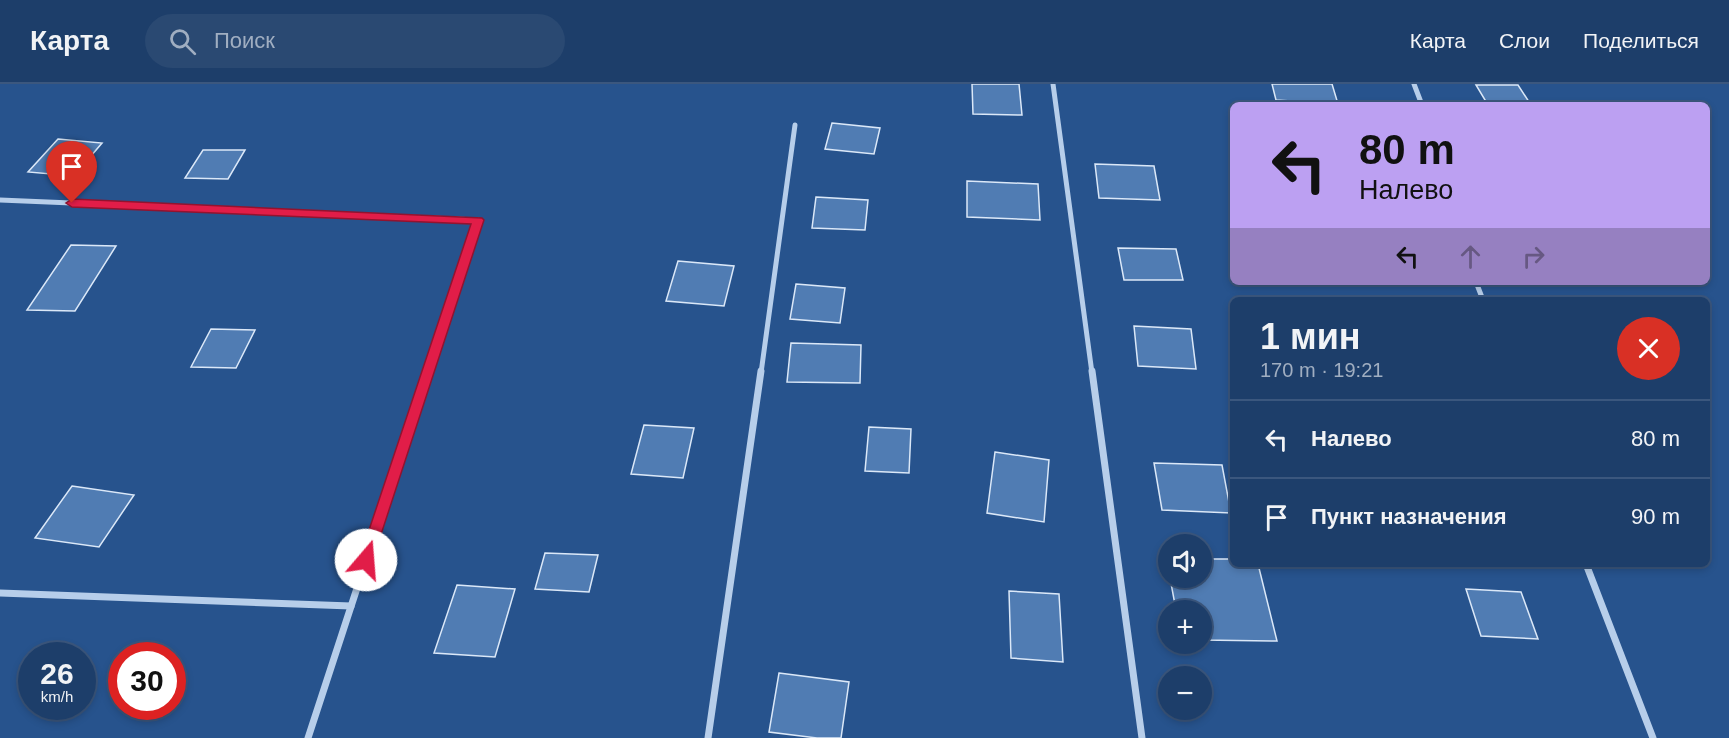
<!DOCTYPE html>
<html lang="ru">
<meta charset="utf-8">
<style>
:root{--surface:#1d3e6a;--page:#2a4972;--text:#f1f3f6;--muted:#a0aec1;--line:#3b577e}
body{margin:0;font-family:Arial,sans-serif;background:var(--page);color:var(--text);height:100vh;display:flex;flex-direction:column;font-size:22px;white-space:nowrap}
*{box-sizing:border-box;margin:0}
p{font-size:20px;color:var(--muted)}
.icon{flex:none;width:33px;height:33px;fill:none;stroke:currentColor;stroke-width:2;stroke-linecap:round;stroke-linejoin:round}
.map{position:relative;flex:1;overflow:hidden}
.drawer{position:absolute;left:1230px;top:213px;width:480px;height:270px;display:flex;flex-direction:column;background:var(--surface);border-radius:9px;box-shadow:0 3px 9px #0003,0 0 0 2px var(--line)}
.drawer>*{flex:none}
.hud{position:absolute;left:1230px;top:18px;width:480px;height:183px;border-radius:9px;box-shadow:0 3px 9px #0003,0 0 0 2px var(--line);background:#bca0f2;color:#111;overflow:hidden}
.buttons{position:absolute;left:1158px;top:450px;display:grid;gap:12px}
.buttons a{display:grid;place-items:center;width:54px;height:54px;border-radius:50%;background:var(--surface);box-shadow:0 3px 9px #0003,0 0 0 2px var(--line);font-size:30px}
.speed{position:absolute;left:18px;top:558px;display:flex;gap:12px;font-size:30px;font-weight:700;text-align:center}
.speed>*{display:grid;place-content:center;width:78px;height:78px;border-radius:50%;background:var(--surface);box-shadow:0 3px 9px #0003,0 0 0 2px var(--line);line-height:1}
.speed small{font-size:15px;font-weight:400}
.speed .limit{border:9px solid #d22;background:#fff;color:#111}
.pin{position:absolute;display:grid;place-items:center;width:51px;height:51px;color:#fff;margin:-62px -26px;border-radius:50% 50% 50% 0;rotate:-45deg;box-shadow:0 0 6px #0007}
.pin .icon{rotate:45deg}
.me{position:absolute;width:66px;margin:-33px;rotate:18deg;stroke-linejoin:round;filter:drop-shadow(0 0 4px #0008)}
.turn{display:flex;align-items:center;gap:21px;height:126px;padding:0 30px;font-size:27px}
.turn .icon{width:78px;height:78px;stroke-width:2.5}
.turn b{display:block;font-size:42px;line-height:51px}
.lanes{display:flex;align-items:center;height:57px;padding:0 30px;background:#0003;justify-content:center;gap:30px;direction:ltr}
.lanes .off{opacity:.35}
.round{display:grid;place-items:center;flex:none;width:63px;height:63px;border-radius:32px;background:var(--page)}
.overview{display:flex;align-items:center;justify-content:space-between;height:102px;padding:0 30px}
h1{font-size:36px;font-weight:800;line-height:45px}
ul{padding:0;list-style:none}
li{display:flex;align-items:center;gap:18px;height:78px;padding:0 30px;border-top:2px solid var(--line)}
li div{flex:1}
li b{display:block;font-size:22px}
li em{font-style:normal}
header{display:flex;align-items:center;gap:36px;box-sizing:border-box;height:84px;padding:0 30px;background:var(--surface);border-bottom:2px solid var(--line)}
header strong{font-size:28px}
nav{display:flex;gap:33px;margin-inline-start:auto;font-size:21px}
.search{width:420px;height:54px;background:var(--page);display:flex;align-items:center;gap:15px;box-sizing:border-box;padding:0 21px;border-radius:33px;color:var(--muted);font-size:22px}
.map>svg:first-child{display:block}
.building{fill:#507cb3;stroke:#dbe8f8;stroke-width:1.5}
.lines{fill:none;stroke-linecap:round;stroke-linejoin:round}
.street-far1{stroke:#b7ceea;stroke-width:5}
.street{stroke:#b7ceea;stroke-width:7}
.route{fill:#e11d48;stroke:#92132f;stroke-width:1.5}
</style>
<header>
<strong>Карта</strong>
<div class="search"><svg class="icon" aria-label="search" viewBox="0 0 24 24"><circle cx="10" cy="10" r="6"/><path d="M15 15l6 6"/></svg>Поиск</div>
<nav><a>Карта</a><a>Слои</a><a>Поделиться</a></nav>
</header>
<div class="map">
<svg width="1729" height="654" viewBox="0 0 1729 654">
<rect width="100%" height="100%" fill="#27538d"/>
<g class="building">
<polygon points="972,0 1019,0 1022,31 973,30"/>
<polygon points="1272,0 1332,0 1338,20 1276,16"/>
<polygon points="1476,1 1518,1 1531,21 1488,21"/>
<polygon points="832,39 880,44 874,70 825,65"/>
<polygon points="58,55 102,59 74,92 28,88"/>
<polygon points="203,66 245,66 228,95 185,94"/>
<polygon points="1095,80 1154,82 1160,116 1099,114"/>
<polygon points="967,97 1038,100 1040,136 967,133"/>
<polygon points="816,113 868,116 865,146 812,144"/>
<polygon points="71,161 116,162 75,227 27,226"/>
<polygon points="1118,164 1176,165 1183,196 1124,196"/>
<polygon points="678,177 734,182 724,222 666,217"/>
<polygon points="796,200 845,204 840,239 790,235"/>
<polygon points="1134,242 1191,245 1196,285 1138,282"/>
<polygon points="211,245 255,246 236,284 191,283"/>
<polygon points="791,259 861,261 860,299 787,298"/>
<polygon points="644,341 694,344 683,394 631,390"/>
<polygon points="869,343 911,345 909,389 865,387"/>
<polygon points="995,368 1049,376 1044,438 987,429"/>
<polygon points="1154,379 1222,381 1231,429 1162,426"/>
<polygon points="72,402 134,411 99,463 35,454"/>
<polygon points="545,469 598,471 589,508 535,505"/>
<polygon points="1202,475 1233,475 1233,480 1258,480 1277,557 1202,556 1202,526 1176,526 1170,494 1202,494"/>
<polygon points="457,501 515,505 495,573 434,569"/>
<polygon points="1466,505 1521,508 1538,555 1481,552"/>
<polygon points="1009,507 1059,510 1063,578 1011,574"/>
<polygon points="779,589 849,598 841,654 817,654 769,648"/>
</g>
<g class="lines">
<g class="street-far1">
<polyline points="1053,0 1092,289"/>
<polyline points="1414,0 1422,21"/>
<polyline points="0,116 478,136 428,289"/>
<polyline points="1476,198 1483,216"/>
<polyline points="761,289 795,41"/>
</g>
<g class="street">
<polyline points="1092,287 1142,654"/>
<polyline points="1586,480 1653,654"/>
<polyline points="0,509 351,522"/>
<polyline points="308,654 428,287"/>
<polyline points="708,654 761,287"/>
</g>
</g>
<polygon class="route" points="72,115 482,134 484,136 371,481 366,483 361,481 359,476 471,140 72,123 66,119"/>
</svg>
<div class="buttons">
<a><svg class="icon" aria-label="sound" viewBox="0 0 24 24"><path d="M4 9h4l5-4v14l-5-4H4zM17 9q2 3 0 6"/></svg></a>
<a>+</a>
<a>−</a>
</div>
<div class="speed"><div>26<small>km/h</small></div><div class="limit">30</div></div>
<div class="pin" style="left:72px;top:119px;background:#d93025"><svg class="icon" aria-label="arrive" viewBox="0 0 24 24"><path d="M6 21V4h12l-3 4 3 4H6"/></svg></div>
<svg class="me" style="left:366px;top:476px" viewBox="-20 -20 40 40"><circle r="19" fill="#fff"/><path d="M0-13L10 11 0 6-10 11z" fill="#e11d48"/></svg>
<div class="hud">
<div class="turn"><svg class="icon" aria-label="left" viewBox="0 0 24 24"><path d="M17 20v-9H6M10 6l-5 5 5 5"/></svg><div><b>80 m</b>Налево</div></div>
<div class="lanes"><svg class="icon" aria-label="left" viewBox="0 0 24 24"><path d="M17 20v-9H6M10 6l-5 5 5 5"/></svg><svg class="icon off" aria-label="ahead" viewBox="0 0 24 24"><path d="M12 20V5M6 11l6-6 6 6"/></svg><svg class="icon off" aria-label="right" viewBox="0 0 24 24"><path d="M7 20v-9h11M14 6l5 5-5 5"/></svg></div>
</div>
<section class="drawer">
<div class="overview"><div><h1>1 мин</h1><p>170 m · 19:21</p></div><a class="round" style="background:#d93025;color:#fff"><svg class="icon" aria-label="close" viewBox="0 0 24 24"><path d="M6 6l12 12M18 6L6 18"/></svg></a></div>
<ul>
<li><svg class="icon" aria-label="left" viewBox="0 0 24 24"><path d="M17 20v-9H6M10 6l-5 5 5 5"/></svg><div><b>Налево</b></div><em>80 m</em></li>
<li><svg class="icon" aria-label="arrive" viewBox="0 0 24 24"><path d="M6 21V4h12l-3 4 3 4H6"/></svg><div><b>Пункт назначения</b></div><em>90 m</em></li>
</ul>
</section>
</div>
